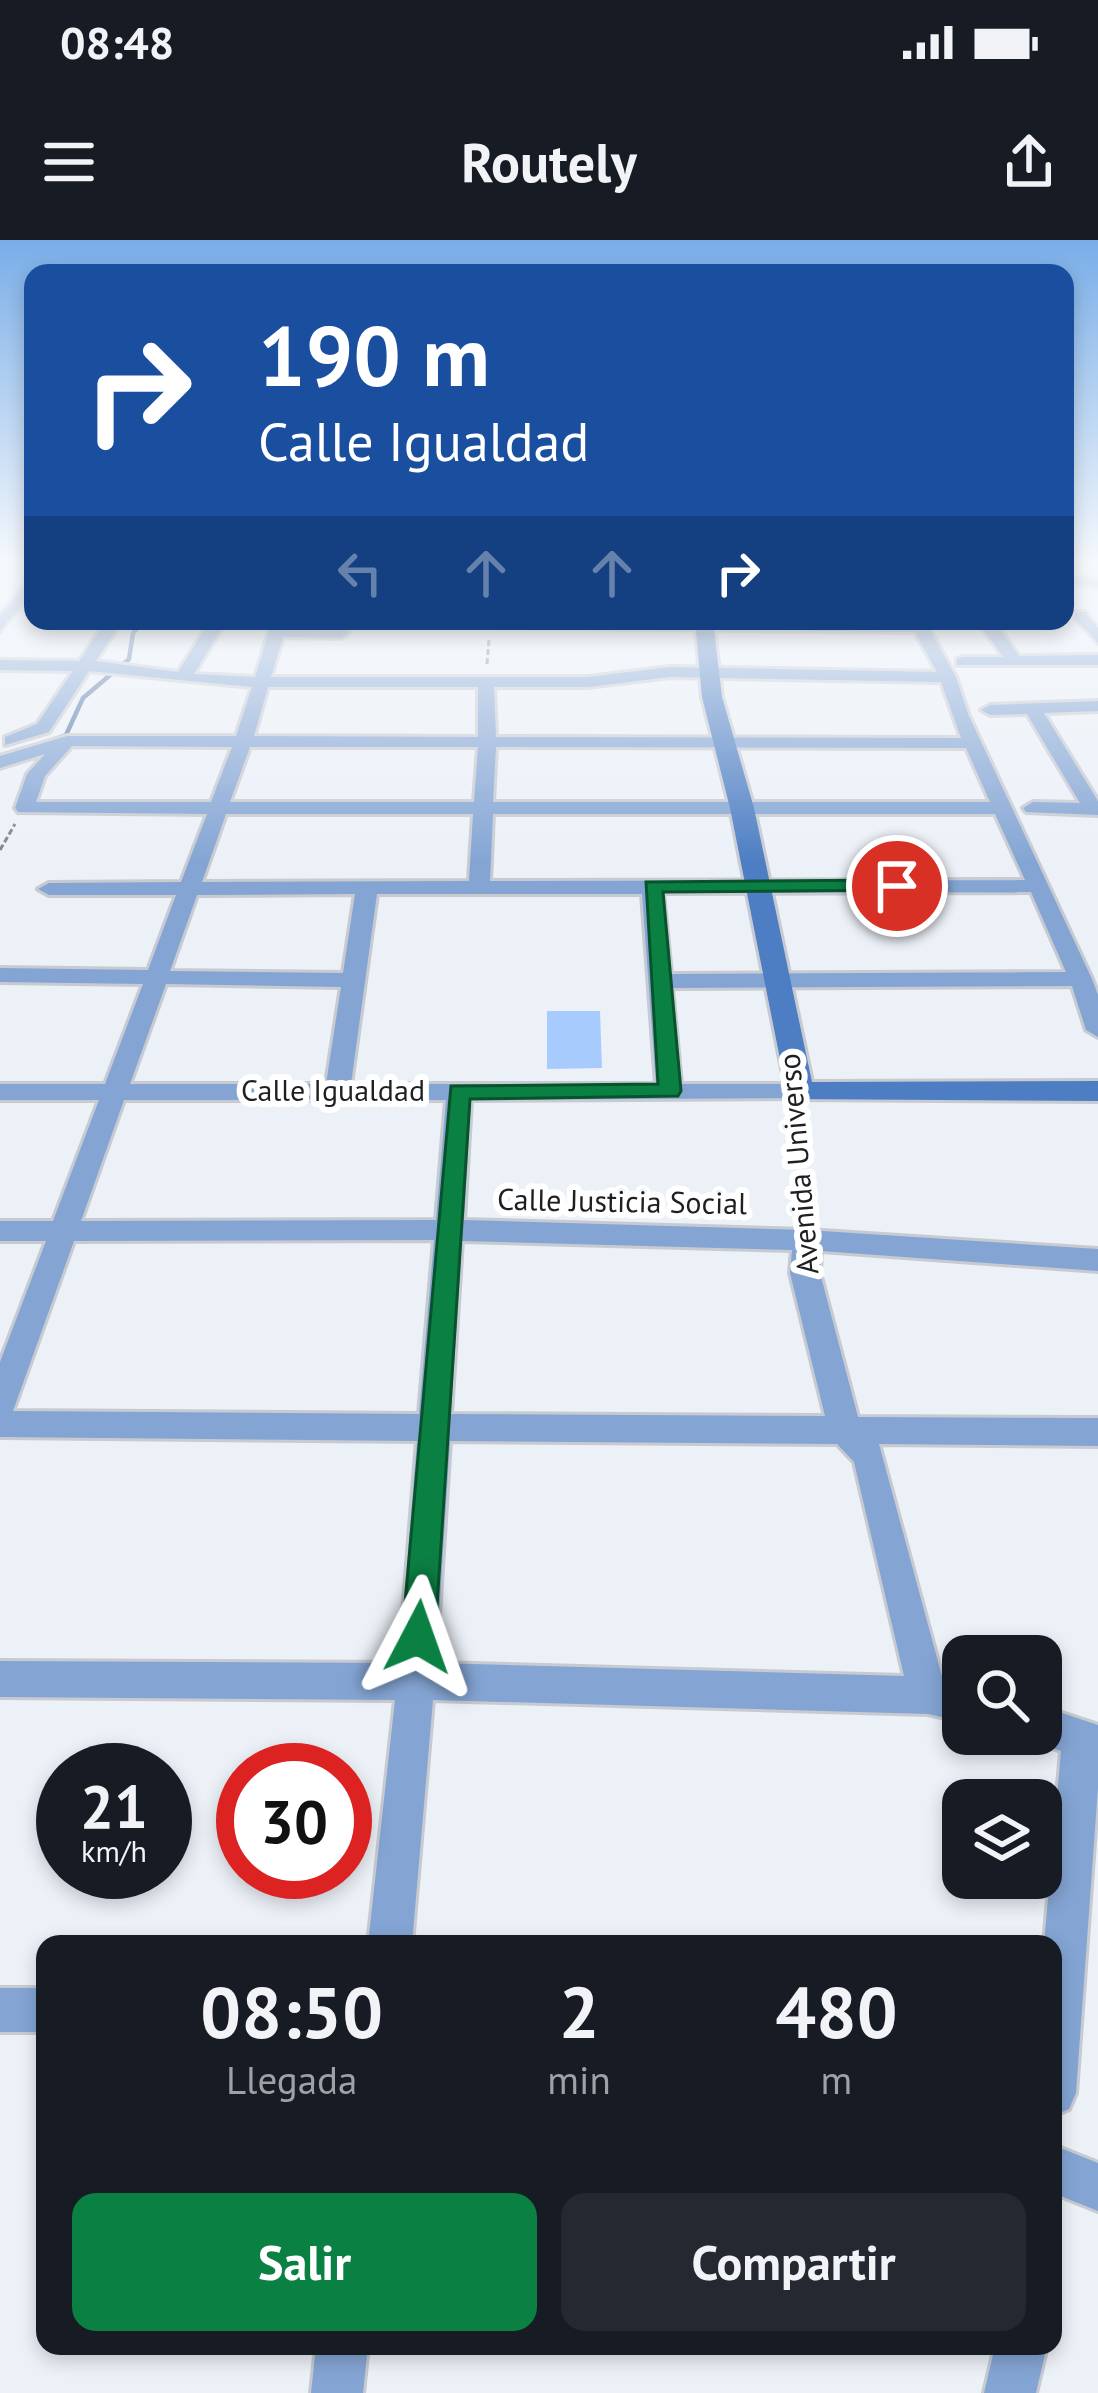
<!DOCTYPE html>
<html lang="es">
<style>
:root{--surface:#171b24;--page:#242831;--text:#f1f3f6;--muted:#9ea1a6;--accent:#0b8043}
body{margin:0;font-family:"PT Sans",sans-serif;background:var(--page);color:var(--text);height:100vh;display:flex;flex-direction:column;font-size:45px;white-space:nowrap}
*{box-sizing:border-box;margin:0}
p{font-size:39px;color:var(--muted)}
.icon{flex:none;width:66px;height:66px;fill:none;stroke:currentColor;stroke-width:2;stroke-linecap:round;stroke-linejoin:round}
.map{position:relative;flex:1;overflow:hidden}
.panel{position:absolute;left:36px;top:1695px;width:1026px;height:420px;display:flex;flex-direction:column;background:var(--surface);border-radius:24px;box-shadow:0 6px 18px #0003}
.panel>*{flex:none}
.banner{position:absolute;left:24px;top:24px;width:1050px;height:366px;border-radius:24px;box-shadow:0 6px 18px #0003;background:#1a4fa0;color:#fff;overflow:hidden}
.fabs{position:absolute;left:942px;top:1395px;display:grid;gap:24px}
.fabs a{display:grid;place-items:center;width:120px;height:120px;border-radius:24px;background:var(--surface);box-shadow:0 6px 18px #0003;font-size:60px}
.speed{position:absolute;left:36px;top:1503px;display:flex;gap:24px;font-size:60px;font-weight:700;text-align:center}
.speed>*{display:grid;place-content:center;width:156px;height:156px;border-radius:50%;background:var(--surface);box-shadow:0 6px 18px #0003;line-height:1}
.speed small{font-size:30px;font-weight:400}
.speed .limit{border:18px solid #d22;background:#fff;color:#111}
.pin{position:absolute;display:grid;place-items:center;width:102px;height:102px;color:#fff;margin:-51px;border:6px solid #fff;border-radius:50%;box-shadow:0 3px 12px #0007}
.me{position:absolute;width:132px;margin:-66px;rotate:4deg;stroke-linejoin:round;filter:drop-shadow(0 0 9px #0008)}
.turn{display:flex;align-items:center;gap:42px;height:252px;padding:0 36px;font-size:54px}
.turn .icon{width:156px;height:156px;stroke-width:2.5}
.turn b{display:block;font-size:84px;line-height:102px}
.lanes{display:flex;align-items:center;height:114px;padding:0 36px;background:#0003;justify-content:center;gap:60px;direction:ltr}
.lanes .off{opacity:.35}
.eta{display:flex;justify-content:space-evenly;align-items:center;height:204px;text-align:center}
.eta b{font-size:72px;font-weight:700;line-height:84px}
.action{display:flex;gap:24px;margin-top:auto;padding:24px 36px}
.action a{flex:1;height:138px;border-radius:24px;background:var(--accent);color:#fff;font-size:48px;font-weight:700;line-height:138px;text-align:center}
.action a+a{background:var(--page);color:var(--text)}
.status{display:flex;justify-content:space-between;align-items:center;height:84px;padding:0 60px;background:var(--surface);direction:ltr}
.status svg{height:33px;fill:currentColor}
header{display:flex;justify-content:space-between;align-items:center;height:156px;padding:0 36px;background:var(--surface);font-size:54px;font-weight:700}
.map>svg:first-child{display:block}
.green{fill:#a8cbfd}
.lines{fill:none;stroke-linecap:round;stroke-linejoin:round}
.stream{stroke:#597bac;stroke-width:4.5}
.street-casing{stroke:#c7cbd1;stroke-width:6}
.secondary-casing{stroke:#c7cbd1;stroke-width:6}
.path-far1{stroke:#808287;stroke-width:3;stroke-dasharray:6 3;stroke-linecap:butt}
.path{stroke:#808287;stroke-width:4.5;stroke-dasharray:10 6;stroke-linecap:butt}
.street{fill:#84a5d4;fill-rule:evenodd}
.secondary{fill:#4d7ec3;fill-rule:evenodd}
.route{fill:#0b8043;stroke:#07532c;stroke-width:3}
.labels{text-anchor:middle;stroke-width:12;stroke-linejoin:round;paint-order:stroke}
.street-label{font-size:30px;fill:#1e1f22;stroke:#fff}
</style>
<div class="status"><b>08:48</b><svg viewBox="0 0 49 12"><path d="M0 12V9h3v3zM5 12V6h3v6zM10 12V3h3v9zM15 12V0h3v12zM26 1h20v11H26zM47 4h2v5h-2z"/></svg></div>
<header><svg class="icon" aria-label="menu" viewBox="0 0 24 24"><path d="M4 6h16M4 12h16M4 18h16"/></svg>Routely<svg class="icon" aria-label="share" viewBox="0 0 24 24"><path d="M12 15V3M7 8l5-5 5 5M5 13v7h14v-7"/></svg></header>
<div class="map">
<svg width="1098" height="2153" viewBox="0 0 1098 2153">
<rect width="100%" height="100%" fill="#ecf1f8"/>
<polygon class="green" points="547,771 600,771 602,828 547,829"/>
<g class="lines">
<polyline class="stream" points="41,504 66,495 83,458 129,419 133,393 144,381"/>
<defs>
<g id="street">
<polygon points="33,335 33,350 0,391 0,375"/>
<polygon points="1065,335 1098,339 1098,347 1065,343"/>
<polygon points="1075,372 1085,372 1098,388 1098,403 1075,378"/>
<path d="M106,381H122L96,421L178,432L210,381H226L194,434L255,437L272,381H288L286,387L341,388L349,393L341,398L283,397L271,437H588L670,427L937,432L915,392L395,386L387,381H925L956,437L969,476L1092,739L1098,755V797L1086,790L1072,746L672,748L681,844H799L808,846L812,852L808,858L471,860L464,980L807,990L1098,1009V1031L821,1011L820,1033L858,1177L1098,1178V1206L879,1204L943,1440L963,1444V1482L928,1474L433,1460L412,1704H368L395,1460L0,1457V1421L399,1423L417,1201L0,1197V1122L46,1001H0V981H53L99,860H0V844H105L143,744L0,742V728L148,730L176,655H49L38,649L49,643L181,642L207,574L18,572L15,568L27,534L45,514L0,528V516L67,496H236L252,447L89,431L49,492L5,505V497L37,484L73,431L0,430V420L79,421ZM670,437L941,442L961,498L496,497L494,447H588ZM268,447H478V497L254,496ZM72,506L232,507L211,562H36L45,536ZM250,507H478L474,562H230ZM496,507L966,508L990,562H493ZM226,574H473L469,641L202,642ZM493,574H995L1025,640L490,641ZM1031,652L1066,732L671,734L663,653ZM355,654L343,733L170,731L197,655ZM377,654H642L656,844H351ZM166,744L341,747L326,844H130ZM124,860H446L436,980L81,981ZM434,1000L419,1174L13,1171L74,1001ZM462,1001L792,1010L790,1033L825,1176L451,1174ZM450,1201L837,1204L854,1222L904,1436L436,1423Z"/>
<polygon points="978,381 994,381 1019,416 1098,415 1098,425 957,425 957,419 963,417 1003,417"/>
<polygon points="1098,461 1098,471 1044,473 1098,561 1098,575 1026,572 1023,568 1033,562 1080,563 1027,474 990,475 981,470 990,465"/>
<polygon points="1041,1466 1098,1485 1098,1547 1076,1853 1069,1869 1053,1876 1053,1704 1044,1704 1061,1511 1027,1499 1025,1494 1041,1494"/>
<rect x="0" y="1748" width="45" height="44"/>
<polygon points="1053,1905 1098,1923 1098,1971 1053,1953"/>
<polygon points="316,2106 368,2106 363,2153 311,2153"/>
<polygon points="995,2106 1047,2106 1036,2153 984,2153"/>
</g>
<polygon id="secondary" points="695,381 713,381 722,457 754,568 812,842 1098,841 1098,861 788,859 730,568 702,457"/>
</defs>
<use href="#street" class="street-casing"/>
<use href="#secondary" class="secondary-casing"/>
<g class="path-far1">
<polyline points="487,424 489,400"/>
<polyline points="0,610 15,584"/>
</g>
<polyline class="path" points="800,867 806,976"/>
<use href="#street" class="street"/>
<use href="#secondary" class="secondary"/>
</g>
<linearGradient id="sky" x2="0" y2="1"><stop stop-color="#79ade8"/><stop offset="0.52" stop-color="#f6f9fc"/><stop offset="1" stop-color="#f6f9fc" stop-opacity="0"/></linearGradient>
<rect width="1098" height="622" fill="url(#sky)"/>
<polygon class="route" points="897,640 904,642 904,650 663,652 681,851 678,856 470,859 435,1397 430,1409 418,1413 407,1409 402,1397 451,846 658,844 646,642"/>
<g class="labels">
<g class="street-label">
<text x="333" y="861">Calle Igualdad</text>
<text transform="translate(799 924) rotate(-95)" y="10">Avenida Universo</text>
<text transform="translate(622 962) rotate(1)" y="10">Calle Justicia Social</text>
</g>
</g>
</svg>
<div class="fabs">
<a><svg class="icon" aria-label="search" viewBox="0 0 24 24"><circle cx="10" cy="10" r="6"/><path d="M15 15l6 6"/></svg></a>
<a><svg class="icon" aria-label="layers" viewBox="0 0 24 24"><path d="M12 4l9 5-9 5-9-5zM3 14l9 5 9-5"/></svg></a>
</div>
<div class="speed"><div>21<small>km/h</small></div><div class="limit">30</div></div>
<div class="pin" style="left:897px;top:646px;background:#d93025"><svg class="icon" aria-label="arrive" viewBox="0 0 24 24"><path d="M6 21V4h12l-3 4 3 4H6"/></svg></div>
<svg class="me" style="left:418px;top:1397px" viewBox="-20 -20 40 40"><path d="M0-17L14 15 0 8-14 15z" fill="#0b8043" stroke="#fff" stroke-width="4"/></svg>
<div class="banner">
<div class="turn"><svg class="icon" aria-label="right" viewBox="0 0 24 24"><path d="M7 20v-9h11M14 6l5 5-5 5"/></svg><div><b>190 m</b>Calle Igualdad</div></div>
<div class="lanes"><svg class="icon off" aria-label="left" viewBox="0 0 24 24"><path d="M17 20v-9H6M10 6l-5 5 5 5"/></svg><svg class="icon off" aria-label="ahead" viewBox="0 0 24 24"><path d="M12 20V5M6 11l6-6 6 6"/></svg><svg class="icon off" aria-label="ahead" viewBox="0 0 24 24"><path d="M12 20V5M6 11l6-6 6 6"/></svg><svg class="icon" aria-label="right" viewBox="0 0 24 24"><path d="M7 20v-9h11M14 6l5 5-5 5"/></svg></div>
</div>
<section class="panel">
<div class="eta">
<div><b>08:50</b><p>Llegada</p></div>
<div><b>2</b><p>min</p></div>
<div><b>480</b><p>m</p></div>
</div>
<div class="action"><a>Salir</a><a>Compartir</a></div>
</section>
</div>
